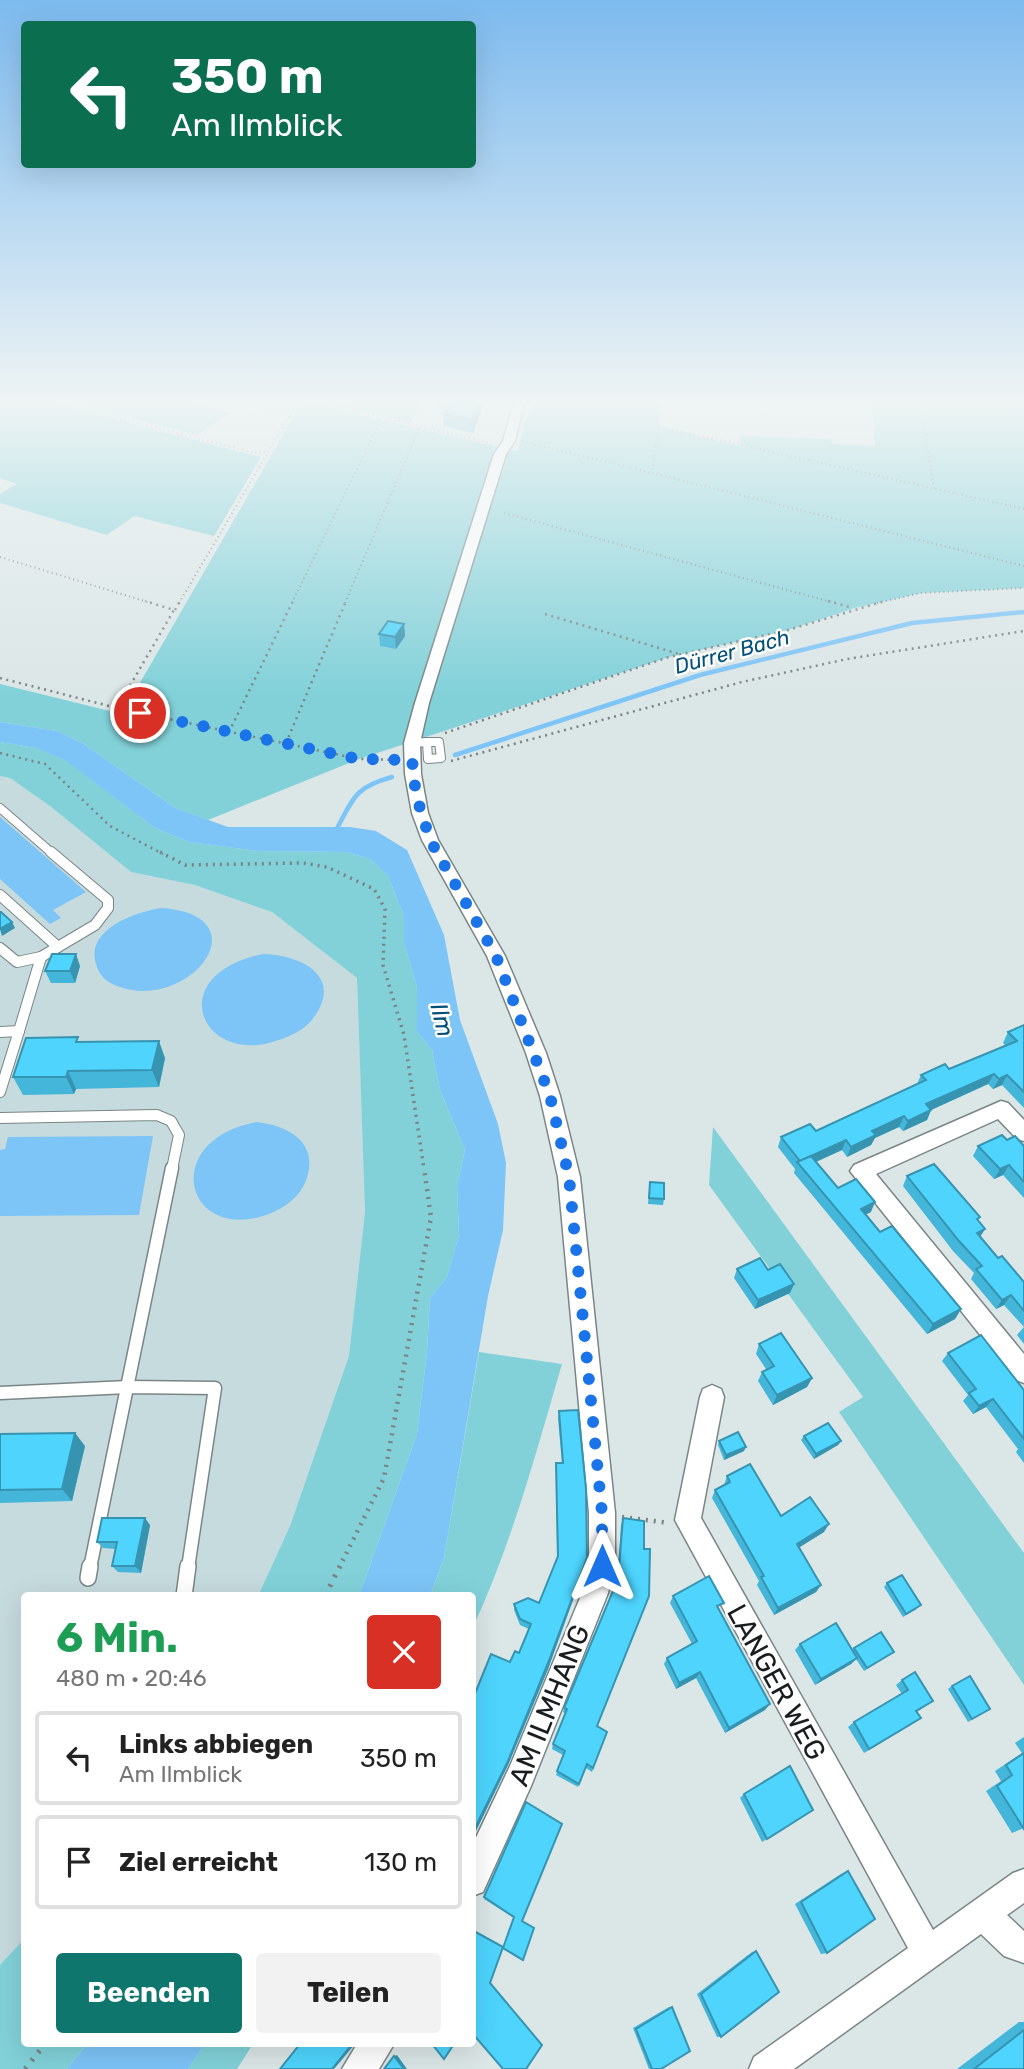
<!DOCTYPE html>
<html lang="de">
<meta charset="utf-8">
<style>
:root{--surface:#fff;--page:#f2f2f2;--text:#222;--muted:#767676;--line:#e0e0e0;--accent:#0f766e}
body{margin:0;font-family:Rubik,sans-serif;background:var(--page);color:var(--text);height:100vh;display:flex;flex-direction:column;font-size:26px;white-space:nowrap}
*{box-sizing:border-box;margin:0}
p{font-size:23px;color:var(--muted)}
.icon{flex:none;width:38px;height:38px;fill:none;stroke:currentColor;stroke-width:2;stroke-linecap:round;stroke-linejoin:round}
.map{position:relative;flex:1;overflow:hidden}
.panel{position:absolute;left:21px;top:1592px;width:455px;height:455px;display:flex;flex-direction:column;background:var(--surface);border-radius:7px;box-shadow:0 7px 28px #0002}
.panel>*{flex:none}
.top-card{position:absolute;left:21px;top:21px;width:455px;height:147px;border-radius:7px;box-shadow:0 7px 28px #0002;background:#0b6e4f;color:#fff;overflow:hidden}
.pin{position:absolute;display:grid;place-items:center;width:60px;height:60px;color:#fff;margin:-30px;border:4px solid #fff;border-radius:50%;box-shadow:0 2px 7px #0007}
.me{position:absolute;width:77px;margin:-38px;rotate:0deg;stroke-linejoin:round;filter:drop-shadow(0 0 5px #0008)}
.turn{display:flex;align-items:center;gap:24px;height:147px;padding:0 35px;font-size:32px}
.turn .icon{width:91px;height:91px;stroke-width:2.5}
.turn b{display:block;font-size:49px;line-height:60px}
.round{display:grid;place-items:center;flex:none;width:74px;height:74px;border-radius:7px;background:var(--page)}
.head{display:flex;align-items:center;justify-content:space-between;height:119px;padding:0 35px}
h1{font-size:42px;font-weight:700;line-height:52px;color:#1e9e55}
.primary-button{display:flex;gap:14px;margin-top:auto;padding:14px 35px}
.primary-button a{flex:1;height:80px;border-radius:7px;background:var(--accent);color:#fff;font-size:28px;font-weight:700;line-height:80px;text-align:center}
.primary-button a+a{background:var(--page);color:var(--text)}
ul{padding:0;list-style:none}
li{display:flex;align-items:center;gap:21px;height:94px;margin:0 14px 10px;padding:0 21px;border:4px solid var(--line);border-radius:7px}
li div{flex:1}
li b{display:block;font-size:26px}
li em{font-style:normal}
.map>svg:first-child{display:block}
.built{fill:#c6dbdd}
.green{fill:#82d1d9}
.water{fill:#7dc4f7}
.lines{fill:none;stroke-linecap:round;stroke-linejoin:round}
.stream{stroke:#7dc4f7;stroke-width:4.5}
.service-far3-casing{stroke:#7a8586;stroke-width:10}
.service-far2-casing{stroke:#7a8586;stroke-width:12}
.service-far1-casing{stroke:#7a8586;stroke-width:15}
.service-casing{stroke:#7a8586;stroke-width:18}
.minor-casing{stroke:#7a8586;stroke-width:3}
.path-far4{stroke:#7b8283;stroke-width:2;stroke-dasharray:1 3.5;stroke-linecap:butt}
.path-far3{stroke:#7b8283;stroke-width:2.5;stroke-dasharray:2 4.5;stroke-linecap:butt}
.path-far2{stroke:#7b8283;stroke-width:3.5;stroke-dasharray:2 5;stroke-linecap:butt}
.path-far1{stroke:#7b8283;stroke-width:4.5;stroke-dasharray:2 6;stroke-linecap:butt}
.path{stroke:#7b8283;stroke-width:5;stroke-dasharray:2.5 8;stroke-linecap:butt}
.service-far3{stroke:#fff;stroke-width:8}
.service-far2{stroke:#fff;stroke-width:10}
.service-far1{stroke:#fff;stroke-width:12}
.service{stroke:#fff;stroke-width:15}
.minor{fill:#fff;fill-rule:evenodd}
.wall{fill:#43b6da}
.shaded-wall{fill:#3794b1}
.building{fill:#4ed4fd;stroke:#3794b1;stroke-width:2}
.route{stroke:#1a73e8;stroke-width:12;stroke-dasharray:0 21.6}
.labels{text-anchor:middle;stroke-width:5;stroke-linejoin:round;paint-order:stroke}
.far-water-label{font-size:21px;font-style:italic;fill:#025079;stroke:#fff}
.water-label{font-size:24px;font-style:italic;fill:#025079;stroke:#fff}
.near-street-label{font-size:28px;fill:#191d1e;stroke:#fff}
</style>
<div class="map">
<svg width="1024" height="2069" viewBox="0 0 1024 2069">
<rect width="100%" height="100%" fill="#dbe6e7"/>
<polygon class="built" points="0,776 10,778 50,806 131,872 195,885 272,912 357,978 365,1212 349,1357 290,1526 258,1596 24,1596 24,1939 0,1965"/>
<g class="green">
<polygon points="0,403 51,403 261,457 214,536 134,516 107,535 0,503 0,494 17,484 0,478"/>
<polygon points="74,403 190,403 230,413 197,435"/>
<polygon points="330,403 421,403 411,422"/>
<polygon points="532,403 661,403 658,426 739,446 741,436 831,439 832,444 875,446 872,403 1024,403 1024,588 921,593 855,608 788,630 669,657 359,759 208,820 175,808 84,744 57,731 0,722 0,684 122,714 298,409 317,405 517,451"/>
<polygon points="0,742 36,748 66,760 155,828 189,842 258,851 346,852 370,859 388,876 404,916 404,943 417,987 417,1032 432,1050 440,1090 465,1150 457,1187 459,1235 447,1277 430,1298 427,1352 417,1434 359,1596 258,1596 290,1526 349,1356 365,1212 357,978 272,912 195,885 131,872 50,806 10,778 0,776"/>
<polygon points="713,1127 1024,1553 1024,1685 839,1412 863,1397 709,1185"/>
<path d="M479,1352L562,1364C536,1453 512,1543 473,1627L472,1596H430L444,1558Z"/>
<polygon points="24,1939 24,2044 87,2044 67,2069 0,2069 0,1965"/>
<polygon points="205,2044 253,2044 237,2069 188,2069"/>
</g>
<g class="water">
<polygon points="0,722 57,731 84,744 175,808 228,827 350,827 376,831 407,850 444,935 460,1020 498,1124 506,1163 503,1230 488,1296 444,1558 430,1596 359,1596 417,1434 427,1352 430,1298 447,1277 459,1235 457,1187 465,1150 440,1090 432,1050 417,1032 417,987 404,943 404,916 388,876 370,859 346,852 258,851 189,842 155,828 65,760 36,748 0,742"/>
<polygon points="0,817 86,892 53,910 61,918 50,924 0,879"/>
<path d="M161,908C265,915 189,1014 117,986C106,982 99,975 96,964C85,929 136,912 161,908Z"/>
<path d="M263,954C303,955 346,978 311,1021C303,1030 291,1036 279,1040C201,1068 161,975 263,954Z"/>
<path d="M257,1122C292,1126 322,1146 304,1185C296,1201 279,1211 263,1216C183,1240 161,1139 257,1122Z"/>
<polygon points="153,1136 139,1215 0,1216 0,1150 5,1149 8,1137"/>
<polygon points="87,2044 205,2044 188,2069 67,2069"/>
</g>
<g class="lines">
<g class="stream">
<polyline points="455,755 700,675 912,623 1024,612"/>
<path d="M335,832C354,798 353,788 392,777"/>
</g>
<defs>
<g id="service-far3">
<polygon points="427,742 439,742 441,758 428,759"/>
<polyline points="412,743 427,742"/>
<polyline points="0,808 53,854"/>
</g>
<g id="service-far2">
<polyline points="0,895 58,947"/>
<polyline points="0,948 17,962 41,957"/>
<polyline points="19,1031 41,957 95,925 108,908 108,900 51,852"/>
<polyline points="0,1032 19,1031 0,1092"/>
<polyline points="0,1118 157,1115 171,1121 179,1135 172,1169"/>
</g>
<g id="service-far1">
<polyline points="0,1393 128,1387 215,1388 188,1568"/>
<polyline points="90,1568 172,1168"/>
</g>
<g id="service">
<polyline points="88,1578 90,1566"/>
<polyline points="184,1596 188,1566"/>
</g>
<g id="minor">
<polygon points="514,403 524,403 515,441 506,454 429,703 420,743 421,774 428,813 438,840 505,956 546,1053 560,1096 580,1177 615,1513 615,1566 608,1593 531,1786 483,1892 472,1896 472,1846 510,1766 582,1593 589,1566 589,1513 558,1177 540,1096 526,1053 487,956 422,840 412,813 405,774 404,743 415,703 494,454 503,441"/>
<polygon points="1001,1101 1008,1103 1024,1120 1024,1141 1017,1139 998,1119 876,1174 1024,1354 1024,1383 1016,1380 850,1171 854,1165"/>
<polygon points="712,1385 721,1389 724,1397 701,1518 933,1930 1013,1873 1024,1869 1024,1903 1007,1915 1024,1931 1024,1963 1004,1956 981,1934 794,2069 749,2069 754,2057 908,1948 675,1520 700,1397 703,1389"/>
<polygon points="357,2044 394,2044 379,2069 342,2069"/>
</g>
</defs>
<use href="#service-far3" class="service-far3-casing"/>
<use href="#service-far2" class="service-far2-casing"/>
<use href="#service-far1" class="service-far1-casing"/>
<use href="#service" class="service-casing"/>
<use href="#minor" class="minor-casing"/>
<g class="path-far4">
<polyline points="59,403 256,453 268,452"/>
<polyline points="320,403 492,443"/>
<polyline points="920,403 934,489"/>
<polyline points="265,409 293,410"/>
<polyline points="522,441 652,473"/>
<polyline points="1024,509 658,426 652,473 1024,566"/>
<polyline points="504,513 835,603"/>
<polyline points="0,557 151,603"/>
<polyline points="179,603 293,410 301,403"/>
<polyline points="292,603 382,417"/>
<polyline points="345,603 420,426"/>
<polyline points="877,603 921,593 1024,588"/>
</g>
<g class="path-far3">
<polyline points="828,601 853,608"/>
<polyline points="175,610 180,601"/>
<polyline points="545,614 679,654"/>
<polyline points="0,678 117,708 359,759 398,760"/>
<polyline points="117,708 174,610 145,601"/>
<polyline points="229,732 293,601"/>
<polyline points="445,733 669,657 788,630 885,601"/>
<polyline points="286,743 346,601"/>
<polyline points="0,753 45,764 110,826 163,854"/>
<polyline points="451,761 742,682 847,659 1024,631"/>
</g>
<polyline class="path-far2" points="160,852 185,865 303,863 327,867 374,889 385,909 383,965 404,1035 424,1169"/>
<g class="path-far1">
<polyline points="622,1517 669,1523"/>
<polyline points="339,1568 384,1478 431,1217 424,1168"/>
</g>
<g class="path">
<polyline points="325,1596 340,1566"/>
<polyline points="25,2069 45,2044"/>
</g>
<use href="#service-far3" class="service-far3"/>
<use href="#service-far2" class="service-far2"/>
<use href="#service-far1" class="service-far1"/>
<use href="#service" class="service"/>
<use href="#minor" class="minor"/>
</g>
<g class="wall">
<polygon points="436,403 484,403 473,433 443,426 443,414 451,407 436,406"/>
<polygon points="404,624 405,636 396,649 380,646 379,634"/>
<polygon points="80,966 75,983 51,983 45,971"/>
<polygon points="1024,1025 1024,1108 1002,1085 993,1089 988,1084 931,1110 927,1120 903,1131 899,1127 875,1138 871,1145 847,1157 842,1150 816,1162 838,1188 871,1212 865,1215 880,1232 961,1309 955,1319 927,1334 794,1173 795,1169 778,1147 781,1137 816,1131 917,1084 921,1075 949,1069 1006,1046 1003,1043 1008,1032"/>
<polygon points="80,1042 165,1058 159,1087 76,1089 74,1094 23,1095 13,1077"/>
<polygon points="1007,1140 1024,1146 1024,1198 1003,1175 994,1179 973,1156 978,1146"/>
<polygon points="907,1176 978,1220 985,1229 980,1237 998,1258 1024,1282 1024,1344 1017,1335 1024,1327 1004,1305 996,1309 971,1279 974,1273 953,1251 903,1186"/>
<polygon points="650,1182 664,1199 663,1205 648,1204"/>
<polygon points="737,1269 794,1284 790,1293 755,1309 734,1278"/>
<polygon points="759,1344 812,1378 807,1387 773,1405 758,1381 762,1372 766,1369 756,1354"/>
<polygon points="948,1353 1024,1390 1024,1463 1016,1452 1018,1449 986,1407 973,1414 963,1401 968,1395 942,1361"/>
<polygon points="559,1411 587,1558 586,1564 548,1669 508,1765 472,1839 472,1695 474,1696 519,1653 529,1629 520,1625 514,1610 514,1604 539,1603 557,1558 556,1470 556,1463 562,1463 558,1419"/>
<polygon points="0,1434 85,1446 72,1501 0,1503"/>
<polygon points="804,1436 841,1441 838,1445 814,1459 801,1440"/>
<polygon points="719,1441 744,1451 724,1460 718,1445"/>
<polygon points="727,1476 781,1516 824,1532 799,1547 821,1585 816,1592 774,1615 757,1585 759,1581 712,1498 715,1490 724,1485"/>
<polygon points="623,1518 644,1521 597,1726 607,1732 592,1772 586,1768 578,1787 556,1775 563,1755 552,1749 553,1744 565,1713 563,1712 564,1708 617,1582 621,1525"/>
<polygon points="150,1525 141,1573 118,1572 112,1566 116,1549 103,1548 97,1542"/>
<polygon points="887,1583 917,1609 903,1617 884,1587"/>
<polygon points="673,1596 720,1609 719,1610 765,1710 725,1733 696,1678 676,1689 664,1664 667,1658 692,1644 670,1603"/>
<polygon points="800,1644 852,1650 854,1648 894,1652 864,1671 856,1659 851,1664 815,1685 795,1650"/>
<polygon points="902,1680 933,1701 917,1712 914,1723 864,1753 848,1727 854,1722 902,1694 896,1685"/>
<polygon points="952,1686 990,1709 968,1722 948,1689"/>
<polygon points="1024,1737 1024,1828 1012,1833 986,1791 1001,1781 995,1771 1022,1753 1015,1743"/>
<polygon points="744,1794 813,1810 762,1842 740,1798"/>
<polygon points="848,1871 827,1953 821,1954 795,1904 841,1874"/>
<polygon points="484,1897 534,1928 523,1961 503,1949 472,2033 514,1918 484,1899"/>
<polygon points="756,1951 721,2037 717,2037 697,1994 752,1952"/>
<polygon points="669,2007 672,2007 661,2069 649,2069 633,2028"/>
<polygon points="1019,2022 1024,2022 1024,2069 957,2069"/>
</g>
<g class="shaded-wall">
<polygon points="479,403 484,403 473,433 472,420"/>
<polygon points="404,624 405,636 396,649 395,637"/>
<polygon points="12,922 15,928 2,936 0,929"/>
<polygon points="76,954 80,966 75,983 70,971"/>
<polygon points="159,1041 165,1058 159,1087 152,1070"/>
<polygon points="68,1071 76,1089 74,1094 66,1077"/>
<polygon points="994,1074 988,1084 931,1110 927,1120 903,1131 908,1121 926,1104"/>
<polygon points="1007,1075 1002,1085 993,1089 999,1079"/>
<polygon points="904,1116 899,1127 875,1138 871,1145 847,1157 851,1147 872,1131"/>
<polygon points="846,1140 842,1150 802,1168 800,1161"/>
<polygon points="1009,1165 1003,1175 994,1179 1000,1169"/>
<polygon points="875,1202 871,1212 856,1219 861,1209"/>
<polygon points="985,1229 979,1238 977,1233"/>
<polygon points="794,1284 790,1293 755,1309 758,1300"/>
<polygon points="1011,1295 1004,1305 996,1309 1002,1300"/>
<polygon points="961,1309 955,1319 927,1334 933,1324"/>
<polygon points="812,1378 807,1387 773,1405 777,1395"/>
<polygon points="993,1399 986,1407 973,1414 979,1406"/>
<polygon points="75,1433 85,1446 72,1501 62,1489"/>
<polygon points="841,1441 838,1445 814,1459 816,1454"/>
<polygon points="746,1447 744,1451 724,1460 726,1455"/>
<polygon points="145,1518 150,1525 141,1573 135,1566"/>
<polygon points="829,1524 824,1532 792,1552 797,1544"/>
<polygon points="587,1558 586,1564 548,1669 508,1765 472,1839 472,1834"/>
<polygon points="821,1585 816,1592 774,1615 778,1608"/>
<polygon points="857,1658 851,1664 815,1685 821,1679"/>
<polygon points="700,1672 696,1678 676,1689 679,1683"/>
<polygon points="770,1704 765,1710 725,1733 729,1728"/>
<polygon points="352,2044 355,2044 334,2069 332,2069"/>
<polygon points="397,2055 407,2069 404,2069 394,2056"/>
</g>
<g class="building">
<polygon points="456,403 479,403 472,420 443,414"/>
<polygon points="388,621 404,624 395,637 379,634"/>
<polygon points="0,912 1,912 12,922 0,929"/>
<polygon points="52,954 76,954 70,971 45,971"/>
<polygon points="1024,1025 1024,1092 1007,1075 999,1079 994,1074 926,1104 931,1110 908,1121 904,1116 872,1131 876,1135 851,1147 846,1140 800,1161 781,1137 810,1124 816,1131 926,1080 921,1075 945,1064 949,1069 1017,1041 1008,1032"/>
<polygon points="78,1037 76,1042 159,1041 152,1070 68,1071 66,1077 13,1077 26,1038"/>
<polygon points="1002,1135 1007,1140 1015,1136 1024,1146 1024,1182 1009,1165 1000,1169 978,1146"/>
<polygon points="811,1156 838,1188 856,1179 875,1202 861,1209 880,1232 892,1226 961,1309 933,1324 797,1162"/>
<polygon points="934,1164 980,1217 977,1219 985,1229 977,1233 998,1258 1002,1256 1024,1282 1024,1311 1011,1295 1002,1300 976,1269 982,1266 959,1241 907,1176"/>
<polygon points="650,1182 664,1183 664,1199 649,1198"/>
<polygon points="760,1258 768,1270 780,1264 794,1284 758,1300 737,1269"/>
<polygon points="781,1333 812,1378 777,1395 762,1372 774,1366 759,1344"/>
<polygon points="981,1335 1024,1390 1024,1439 993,1399 979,1406 969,1393 976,1389 948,1353"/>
<polygon points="578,1410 586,1489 587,1558 548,1663 508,1761 472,1834 472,1695 474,1696 491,1654 510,1662 515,1651 519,1653 531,1624 520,1619 514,1604 528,1598 539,1603 558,1556 556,1463 563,1463 559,1411"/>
<polygon points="828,1423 841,1441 816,1454 804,1436"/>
<polygon points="738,1432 746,1447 726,1455 719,1441"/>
<polygon points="75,1433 62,1489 0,1490 0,1434"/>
<polygon points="750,1464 781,1516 810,1497 829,1524 797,1544 821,1585 778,1608 761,1577 764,1576 715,1490 730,1482 727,1476"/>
<polygon points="102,1518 145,1518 135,1566 112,1566 117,1542 97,1542"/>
<polygon points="623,1518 644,1521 644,1549 650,1549 649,1596 597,1726 607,1732 593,1768 587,1764 579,1784 557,1771 565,1751 553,1744 567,1709 564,1708 618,1579"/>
<polygon points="902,1575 921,1605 906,1614 887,1583"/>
<polygon points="709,1576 724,1603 717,1606 770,1704 729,1728 700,1672 679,1683 667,1658 697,1641 673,1596"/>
<polygon points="836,1623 857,1658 821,1679 800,1644"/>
<polygon points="881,1632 894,1652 867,1668 854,1648"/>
<polygon points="915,1672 933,1701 916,1711 921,1718 869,1749 854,1722 908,1690 902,1680"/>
<polygon points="970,1676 990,1709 972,1719 952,1686"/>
<polygon points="1024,1753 1024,1829 997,1786 1012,1775 1006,1765"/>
<polygon points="790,1766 813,1810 767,1839 744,1794"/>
<polygon points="526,1802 562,1824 522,1921 534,1928 523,1960 503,1948 514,1917 484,1897"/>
<polygon points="848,1871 875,1919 827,1953 801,1902"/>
<polygon points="472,1930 503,1947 490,1983 542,2045 526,2069 503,2069 472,2033"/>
<polygon points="756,1951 779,1992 721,2037 701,1994"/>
<polygon points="672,2007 690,2051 661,2069 652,2069 636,2029"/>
<polygon points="1024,2030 1024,2069 974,2069"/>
<polygon points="300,2044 352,2044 332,2069 280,2069"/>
<polygon points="432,2044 454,2044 444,2059"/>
<polygon points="394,2056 404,2069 384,2069"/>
</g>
<linearGradient id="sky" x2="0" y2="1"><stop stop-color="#7dbaee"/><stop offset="0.58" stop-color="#eff4f4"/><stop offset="1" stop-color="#eff4f4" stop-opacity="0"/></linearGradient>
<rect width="1024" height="693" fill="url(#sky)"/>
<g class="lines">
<polyline class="route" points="140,713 359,759 412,760 416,795 430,840 496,956 550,1096 569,1177 602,1513 602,1566"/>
</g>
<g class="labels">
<g class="far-water-label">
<text transform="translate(732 652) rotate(-15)" y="7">Dürrer Bach</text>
</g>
<g class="water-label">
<text transform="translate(442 1020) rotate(76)" y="8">Ilm</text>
</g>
<g class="near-street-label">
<text transform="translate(777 1682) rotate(61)" y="10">LANGER WEG</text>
<text transform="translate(549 1705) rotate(-68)" y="10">AM ILMHANG</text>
</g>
</g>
</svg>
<div class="pin" style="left:140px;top:713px;background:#d93025"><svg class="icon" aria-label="arrive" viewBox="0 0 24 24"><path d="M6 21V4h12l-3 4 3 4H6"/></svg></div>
<svg class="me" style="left:602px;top:1566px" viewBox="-20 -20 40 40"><path d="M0-17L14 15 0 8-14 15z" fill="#1a73e8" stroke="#fff" stroke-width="4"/></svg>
<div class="top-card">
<div class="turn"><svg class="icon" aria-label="left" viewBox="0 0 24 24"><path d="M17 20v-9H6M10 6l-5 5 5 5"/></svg><div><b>350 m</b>Am Ilmblick</div></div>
</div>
<section class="panel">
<div class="head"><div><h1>6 Min.</h1><p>480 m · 20:46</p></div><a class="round" style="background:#d93025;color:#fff"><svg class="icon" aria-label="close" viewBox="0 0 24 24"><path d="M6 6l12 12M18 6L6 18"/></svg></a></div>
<ul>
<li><svg class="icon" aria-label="left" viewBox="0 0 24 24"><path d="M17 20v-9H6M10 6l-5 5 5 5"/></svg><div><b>Links abbiegen</b><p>Am Ilmblick</p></div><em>350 m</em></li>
<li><svg class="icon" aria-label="arrive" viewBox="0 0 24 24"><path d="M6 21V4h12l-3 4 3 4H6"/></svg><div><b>Ziel erreicht</b></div><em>130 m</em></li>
</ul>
<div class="primary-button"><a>Beenden</a><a>Teilen</a></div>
</section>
</div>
